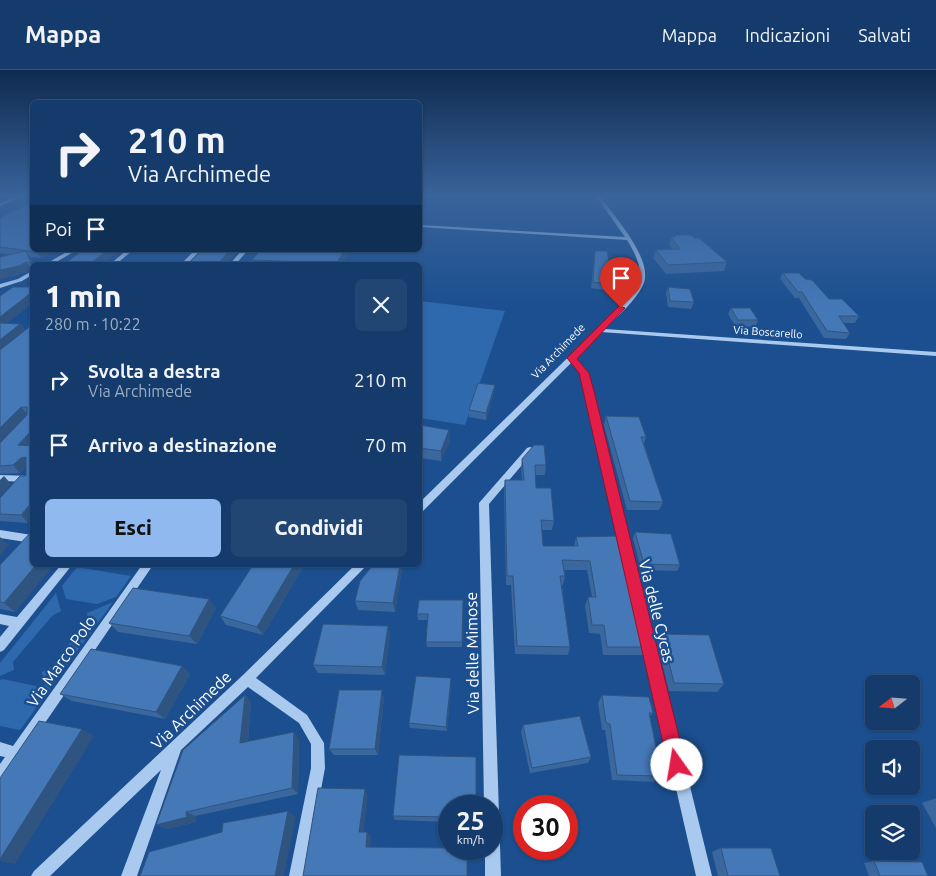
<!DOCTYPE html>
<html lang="it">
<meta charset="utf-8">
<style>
:root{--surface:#143b6b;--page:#214673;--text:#f1f3f6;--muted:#9dadc1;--line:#33557e;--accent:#90b9f0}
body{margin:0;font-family:Ubuntu,sans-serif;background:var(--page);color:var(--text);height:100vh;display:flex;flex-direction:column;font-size:19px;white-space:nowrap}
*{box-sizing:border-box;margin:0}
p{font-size:16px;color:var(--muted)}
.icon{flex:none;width:28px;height:28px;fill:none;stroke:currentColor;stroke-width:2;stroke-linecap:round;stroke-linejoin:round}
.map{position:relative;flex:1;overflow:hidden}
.sheet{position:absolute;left:30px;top:192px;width:392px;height:305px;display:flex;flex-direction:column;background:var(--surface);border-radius:8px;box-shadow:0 1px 4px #0004,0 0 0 1px var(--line)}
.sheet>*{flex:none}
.banner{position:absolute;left:30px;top:30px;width:392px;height:152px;border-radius:8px;box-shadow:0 1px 4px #0004,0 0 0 1px var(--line);background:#143b6b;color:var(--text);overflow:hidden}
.needle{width:32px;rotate:253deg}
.tools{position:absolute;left:865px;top:605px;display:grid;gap:10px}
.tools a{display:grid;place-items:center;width:55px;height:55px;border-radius:8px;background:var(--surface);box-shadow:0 1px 4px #0004,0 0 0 1px var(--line);font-size:25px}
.speed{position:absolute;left:438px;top:725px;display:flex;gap:10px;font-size:25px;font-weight:700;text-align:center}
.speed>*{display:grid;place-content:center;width:65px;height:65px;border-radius:50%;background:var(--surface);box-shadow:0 1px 4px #0004,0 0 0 1px var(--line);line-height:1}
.speed small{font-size:12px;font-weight:400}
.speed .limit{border:8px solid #d22;background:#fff;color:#111}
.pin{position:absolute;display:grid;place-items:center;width:42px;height:42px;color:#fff;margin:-51px -21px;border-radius:50% 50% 50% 0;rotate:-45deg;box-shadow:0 0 5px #0007}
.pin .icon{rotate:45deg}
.me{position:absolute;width:55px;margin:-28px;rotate:347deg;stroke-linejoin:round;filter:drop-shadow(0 0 4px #0008)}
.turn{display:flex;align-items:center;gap:18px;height:105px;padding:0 15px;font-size:22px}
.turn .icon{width:65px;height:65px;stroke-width:2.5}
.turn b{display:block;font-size:35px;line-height:42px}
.then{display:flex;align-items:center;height:48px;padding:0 15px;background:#0003;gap:10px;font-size:19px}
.round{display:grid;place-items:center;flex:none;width:52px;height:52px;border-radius:8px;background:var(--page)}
.summary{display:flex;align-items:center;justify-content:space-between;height:85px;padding:0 15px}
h1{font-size:30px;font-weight:800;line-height:38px}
.cta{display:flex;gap:10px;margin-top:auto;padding:10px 15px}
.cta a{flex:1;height:58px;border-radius:8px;background:var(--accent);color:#111;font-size:20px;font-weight:800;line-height:58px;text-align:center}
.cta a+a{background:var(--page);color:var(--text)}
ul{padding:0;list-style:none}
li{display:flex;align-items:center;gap:15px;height:65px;padding:0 15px}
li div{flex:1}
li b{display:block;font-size:19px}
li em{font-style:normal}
header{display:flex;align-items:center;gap:30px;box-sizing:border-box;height:70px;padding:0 25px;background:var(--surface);border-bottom:1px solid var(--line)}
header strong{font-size:24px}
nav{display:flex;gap:28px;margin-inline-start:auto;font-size:18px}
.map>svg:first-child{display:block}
.green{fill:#2e69ad}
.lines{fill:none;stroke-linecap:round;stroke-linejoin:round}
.minor{fill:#a9c9ee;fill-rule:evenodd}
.wall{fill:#3a679d}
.shaded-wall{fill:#305480}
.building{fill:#4478b7;stroke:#305480}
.route{fill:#e11d48;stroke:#92132f}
.labels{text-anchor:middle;stroke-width:5;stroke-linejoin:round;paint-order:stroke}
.far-street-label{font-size:11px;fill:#fff;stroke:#1b4f8f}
.near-street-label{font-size:16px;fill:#fff;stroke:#1b4f8f}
</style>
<header>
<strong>Mappa</strong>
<nav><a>Mappa</a><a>Indicazioni</a><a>Salvati</a></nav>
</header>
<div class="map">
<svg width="936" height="806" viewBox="0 0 936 806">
<rect width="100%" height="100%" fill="#1b4f8f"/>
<g class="green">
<polygon points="420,231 505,241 465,355 420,348"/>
<polygon points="77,497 131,506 116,527 97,534 66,529 62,516"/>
<polygon points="56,523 61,541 52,546 13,592 14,600 0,606 0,593"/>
<polygon points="113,532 46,624 42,602 52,596 88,549 87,543"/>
<polygon points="2,609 36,616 41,631 20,660 0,656 0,610"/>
</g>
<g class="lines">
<g class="minor">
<polygon points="20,125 26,125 0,136 0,133"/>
<path d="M595,125H599C613,145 655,190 643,215C635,232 618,245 605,259L936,282V286L601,262L576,288L588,303L593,321L712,806H696L585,321L580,303L572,292L423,441L420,442V432L595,261L596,259C603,255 610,247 616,241C642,214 648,204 627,170L420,157V155L625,167Z"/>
<polygon points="70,180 77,180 51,195 44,195"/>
<polygon points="127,180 133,180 115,195 109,195"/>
<polygon points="195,180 201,180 186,195 180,195"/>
<polygon points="242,180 248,180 235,195 229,195"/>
<polygon points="32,201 32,205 22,211 0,218 0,214 18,209"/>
<polygon points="530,377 533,378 534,380 533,382 489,434 501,806 485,806 485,779 491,779 491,736 484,736 479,433 527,378"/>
<polygon points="0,405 32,406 32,412 0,411"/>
<polygon points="0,460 32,465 32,473 0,468"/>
<polygon points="61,495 72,495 4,580 0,582 0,567 9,556 0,554 0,544 17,547"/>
<polygon points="142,495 153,495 21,688 5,710 0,712 0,694 5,687 0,686 0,672 13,676"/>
<polygon points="355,495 367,495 256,608 307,645 324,673 325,698 305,806 289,806 311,698 311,674 299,653 248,617 181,680 137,806 121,806 161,700 50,806 31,806 34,801 243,605"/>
</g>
</g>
<g class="wall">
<polygon points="0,148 56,180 41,188 30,187 33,195 32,195 32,200 31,199 24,203 0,209 0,187 11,185 0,183"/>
<polygon points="675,165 694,168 727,192 724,201 666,204 653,188 656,180 672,179 669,175 671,167 674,167"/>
<polygon points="349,180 341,195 254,195 252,190"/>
<polygon points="595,181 610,210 608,216 605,216 605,220 591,218"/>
<polygon points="783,203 805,209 829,229 859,246 855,253 843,253 850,263 846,269 824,268 799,228 795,228 780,209"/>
<polygon points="32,217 32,233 7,253 20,254 25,260 32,376 28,453 0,451 0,428 26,406 26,397 20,403 0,404 0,226"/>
<polygon points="668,217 694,232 691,239 668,237 666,223"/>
<polygon points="731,238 758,250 755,257 735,256 728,244"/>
<polygon points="495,315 494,322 486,350 469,347 469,340"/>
<polygon points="606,346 646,367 644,374 663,432 659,440 627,440 604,355"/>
<polygon points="420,355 450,370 441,391 420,388"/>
<polygon points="522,389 546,395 545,405 535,405 536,418 554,451 552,460 542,460 543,476 574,476 576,467 648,577 644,585 603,585 600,564 589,563 585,536 588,527 592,527 587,500 564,500 565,506 563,515 562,515 570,577 568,585 515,584 511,515 506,515 504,419 505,410 522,410 521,398"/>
<polygon points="635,462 680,495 677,501 641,500 633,468"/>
<polygon points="0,495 15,542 0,539"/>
<polygon points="253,495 302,495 303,497 263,565 226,555 220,546"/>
<polygon points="373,495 402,495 402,499 395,542 358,540 355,531"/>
<polygon points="463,530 462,577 427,577 426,572 428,550 418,550 417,544"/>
<polygon points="216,538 197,574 118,562 109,553"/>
<polygon points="388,556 390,564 385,605 318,603 313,595"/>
<polygon points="662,564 724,614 717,622 669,621 657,572"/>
<polygon points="190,604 165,649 72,631 60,624"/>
<polygon points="451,614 447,661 410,658 409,653"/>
<polygon points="245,625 251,632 248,671 299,669 298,724 195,746 196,752 167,759 156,755"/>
<polygon points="602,625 653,643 650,646 658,687 656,689 660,706 654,712 612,710 605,660 602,660 598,633"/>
<polygon points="384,627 378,685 334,685 329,679"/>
<polygon points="523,655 591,687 588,693 530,703 521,662"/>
<polygon points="936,728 936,758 922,733"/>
<polygon points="449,736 449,752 395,750 393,746"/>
<polygon points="721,778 780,806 718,806 712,782"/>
<polygon points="874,791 928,806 869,806 864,793"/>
</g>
<g class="shaded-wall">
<polygon points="40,180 56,180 41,188 37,182"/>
<polygon points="108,180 120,180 101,195 88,195"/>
<polygon points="230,180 238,180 225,195 217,195"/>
<polygon points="344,180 349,180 341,195 337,195 337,193"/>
<polygon points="26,181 31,188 33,195 32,195 32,196"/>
<polygon points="26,192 31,199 24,203 0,209 0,200"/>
<polygon points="32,222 32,233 0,259 0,247"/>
<polygon points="20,254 26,262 0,282 0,270"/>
<polygon points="495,315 494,322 486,350 486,343"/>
<polygon points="21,337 28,345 0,373 0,358"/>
<polygon points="32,360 32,375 25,383 18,375"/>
<polygon points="449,360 450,370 441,391 441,381"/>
<polygon points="26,387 28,396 20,403 13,395 21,388"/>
<polygon points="4,406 11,414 0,426 0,410"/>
<polygon points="32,432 32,448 28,453 21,445"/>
<polygon points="0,467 9,475 0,486"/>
<polygon points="36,495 54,495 15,542 4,533"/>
<polygon points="294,495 302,495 303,497 263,565 257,557"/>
<polygon points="400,495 402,495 402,499 395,542 393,533"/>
<polygon points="209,529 216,538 197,574 189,566"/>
<polygon points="388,556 390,564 385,605 382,597"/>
<polygon points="182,596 190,604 165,649 156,642"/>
<polygon points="451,608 451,614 447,661 446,657"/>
<polygon points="382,620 384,627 378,685 375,679"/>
<polygon points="245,625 251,632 247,679 240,673"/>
<polygon points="82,659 94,666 15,794 0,791 0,789"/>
<polygon points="294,662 299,669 298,724 292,718"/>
<polygon points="365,719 368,725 363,767 359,762"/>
<polygon points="288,741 296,747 284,806 275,806"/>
<polygon points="186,742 195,746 196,752 167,759 156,755"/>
<polygon points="367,762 371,767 370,781 366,777"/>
</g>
<g class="building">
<polygon points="32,132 32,180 40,180 37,182 0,177 0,148"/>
<polygon points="675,165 691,165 694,168 699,168 727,192 668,195 656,180 680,179 671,167 676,167"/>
<polygon points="83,180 108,180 88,195 63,195"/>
<polygon points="202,180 230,180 217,195 187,195"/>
<polygon points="260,180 344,180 337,193 252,190"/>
<polygon points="26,181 31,193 26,192 19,196 0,200 0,187"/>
<polygon points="595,181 607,181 611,201 610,210 606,210 606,214 593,212"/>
<polygon points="783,203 799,203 805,209 812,210 829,229 842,229 859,246 839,246 850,263 827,261 802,222 798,222"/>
<polygon points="13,217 32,217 32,222 0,247 0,226"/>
<polygon points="668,217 690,219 694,232 670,231"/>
<polygon points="731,238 750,238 758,250 738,250"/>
<polygon points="0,253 20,254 0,270"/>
<polygon points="29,255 32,255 32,360 18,375 32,376 32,432 21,445 0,444 0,428 20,406 26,406 26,387 21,388 13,395 0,396 0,373 27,345 27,337 21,337 0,358 0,280 28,258"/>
<polygon points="478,313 495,315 486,343 469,340"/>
<polygon points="606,346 639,347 646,367 641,367 663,432 630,431"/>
<polygon points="420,355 449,360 441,381 420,378"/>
<polygon points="534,375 544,375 546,395 535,395 536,418 551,418 554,451 541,450 543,476 578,476 576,467 616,466 640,563 645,564 648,577 607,577 604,555 592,555 588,527 596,527 590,491 562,490 565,506 560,506 570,577 517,576 513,506 507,506 505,410 524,410 522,389"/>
<polygon points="32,461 32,495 36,495 4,533 0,532 0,495"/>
<polygon points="635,462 671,464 680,495 644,494"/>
<polygon points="253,495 294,495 257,557 220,546"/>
<polygon points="373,495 400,495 393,533 355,531 360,511"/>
<polygon points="133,518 209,529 189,566 109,553"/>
<polygon points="419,530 463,530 462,572 426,572 428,544 417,544"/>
<polygon points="323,554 388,556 382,597 313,595"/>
<polygon points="662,564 709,565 724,614 674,613"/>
<polygon points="91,579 182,596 156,642 60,624"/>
<polygon points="416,606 451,608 446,657 409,653"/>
<polygon points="339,620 382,620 375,679 329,679"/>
<polygon points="245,625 240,673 294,662 292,718 186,742 187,747 156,755 183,680"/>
<polygon points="602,625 649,627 653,643 649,643 658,687 656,687 660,706 617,705 610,654 606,653"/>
<polygon points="580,646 591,687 532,698 523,655"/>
<polygon points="39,651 82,659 0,789 0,708"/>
<polygon points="399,685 476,687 476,736 449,736 449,747 393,746"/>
<polygon points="318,718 365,719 359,762 367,762 366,777 449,778 449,779 467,779 467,806 303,806"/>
<polygon points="288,741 275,806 140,806 149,782 222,762 223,753"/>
<polygon points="721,778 771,778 780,806 728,806"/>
<polygon points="874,791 922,792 928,806 880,806"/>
</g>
<linearGradient id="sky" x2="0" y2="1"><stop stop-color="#0f2b4f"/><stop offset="0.53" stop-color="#39639b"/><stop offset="1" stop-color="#39639b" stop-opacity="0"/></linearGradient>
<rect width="936" height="238" fill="url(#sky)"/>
<polygon class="route" points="619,236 625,238 577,289 589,303 594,321 686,695 683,701 677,704 671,701 668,695 579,303 567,288"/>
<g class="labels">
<g class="far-street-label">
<text transform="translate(768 262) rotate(4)" y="4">Via Boscarello</text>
<text transform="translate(558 281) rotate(-46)" y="4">Via Archimede</text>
</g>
<g class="near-street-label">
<text transform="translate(657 541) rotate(76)" y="6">Via delle Cycas</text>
<text transform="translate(472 583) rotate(-91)" y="6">Via delle Mimose</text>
<text transform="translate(61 591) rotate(-55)" y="6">Via Marco Polo</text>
<text transform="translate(191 640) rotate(-44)" y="6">Via Archimede</text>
</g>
</g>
</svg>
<div class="tools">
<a><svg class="needle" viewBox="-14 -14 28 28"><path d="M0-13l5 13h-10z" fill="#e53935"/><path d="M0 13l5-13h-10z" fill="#9dadc1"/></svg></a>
<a><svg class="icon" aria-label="sound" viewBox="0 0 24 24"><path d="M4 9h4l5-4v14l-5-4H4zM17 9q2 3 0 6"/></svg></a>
<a><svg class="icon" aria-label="layers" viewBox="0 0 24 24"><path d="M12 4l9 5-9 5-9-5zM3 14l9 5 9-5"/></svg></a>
</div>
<div class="speed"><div>25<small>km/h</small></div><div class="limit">30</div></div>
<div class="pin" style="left:621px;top:238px;background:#d93025"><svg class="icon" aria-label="arrive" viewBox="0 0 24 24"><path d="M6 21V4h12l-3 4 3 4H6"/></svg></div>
<svg class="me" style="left:677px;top:695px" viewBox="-20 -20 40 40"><circle r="19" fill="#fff"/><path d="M0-13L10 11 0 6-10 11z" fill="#e11d48"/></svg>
<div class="banner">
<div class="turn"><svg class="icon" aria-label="right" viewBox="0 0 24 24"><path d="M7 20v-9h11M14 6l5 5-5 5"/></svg><div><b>210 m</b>Via Archimede</div></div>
<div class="then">Poi<svg class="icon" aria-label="arrive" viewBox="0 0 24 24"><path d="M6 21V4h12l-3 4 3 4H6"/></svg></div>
</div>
<section class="sheet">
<div class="summary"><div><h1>1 min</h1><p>280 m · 10:22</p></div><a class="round"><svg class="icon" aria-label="close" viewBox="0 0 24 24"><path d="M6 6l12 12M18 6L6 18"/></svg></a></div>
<ul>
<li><svg class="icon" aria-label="right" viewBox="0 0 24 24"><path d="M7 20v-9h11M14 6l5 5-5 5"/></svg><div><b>Svolta a destra</b><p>Via Archimede</p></div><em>210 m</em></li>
<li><svg class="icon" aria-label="arrive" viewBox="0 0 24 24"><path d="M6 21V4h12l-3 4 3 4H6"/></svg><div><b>Arrivo a destinazione</b></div><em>70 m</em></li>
</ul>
<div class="cta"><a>Esci</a><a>Condividi</a></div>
</section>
</div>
